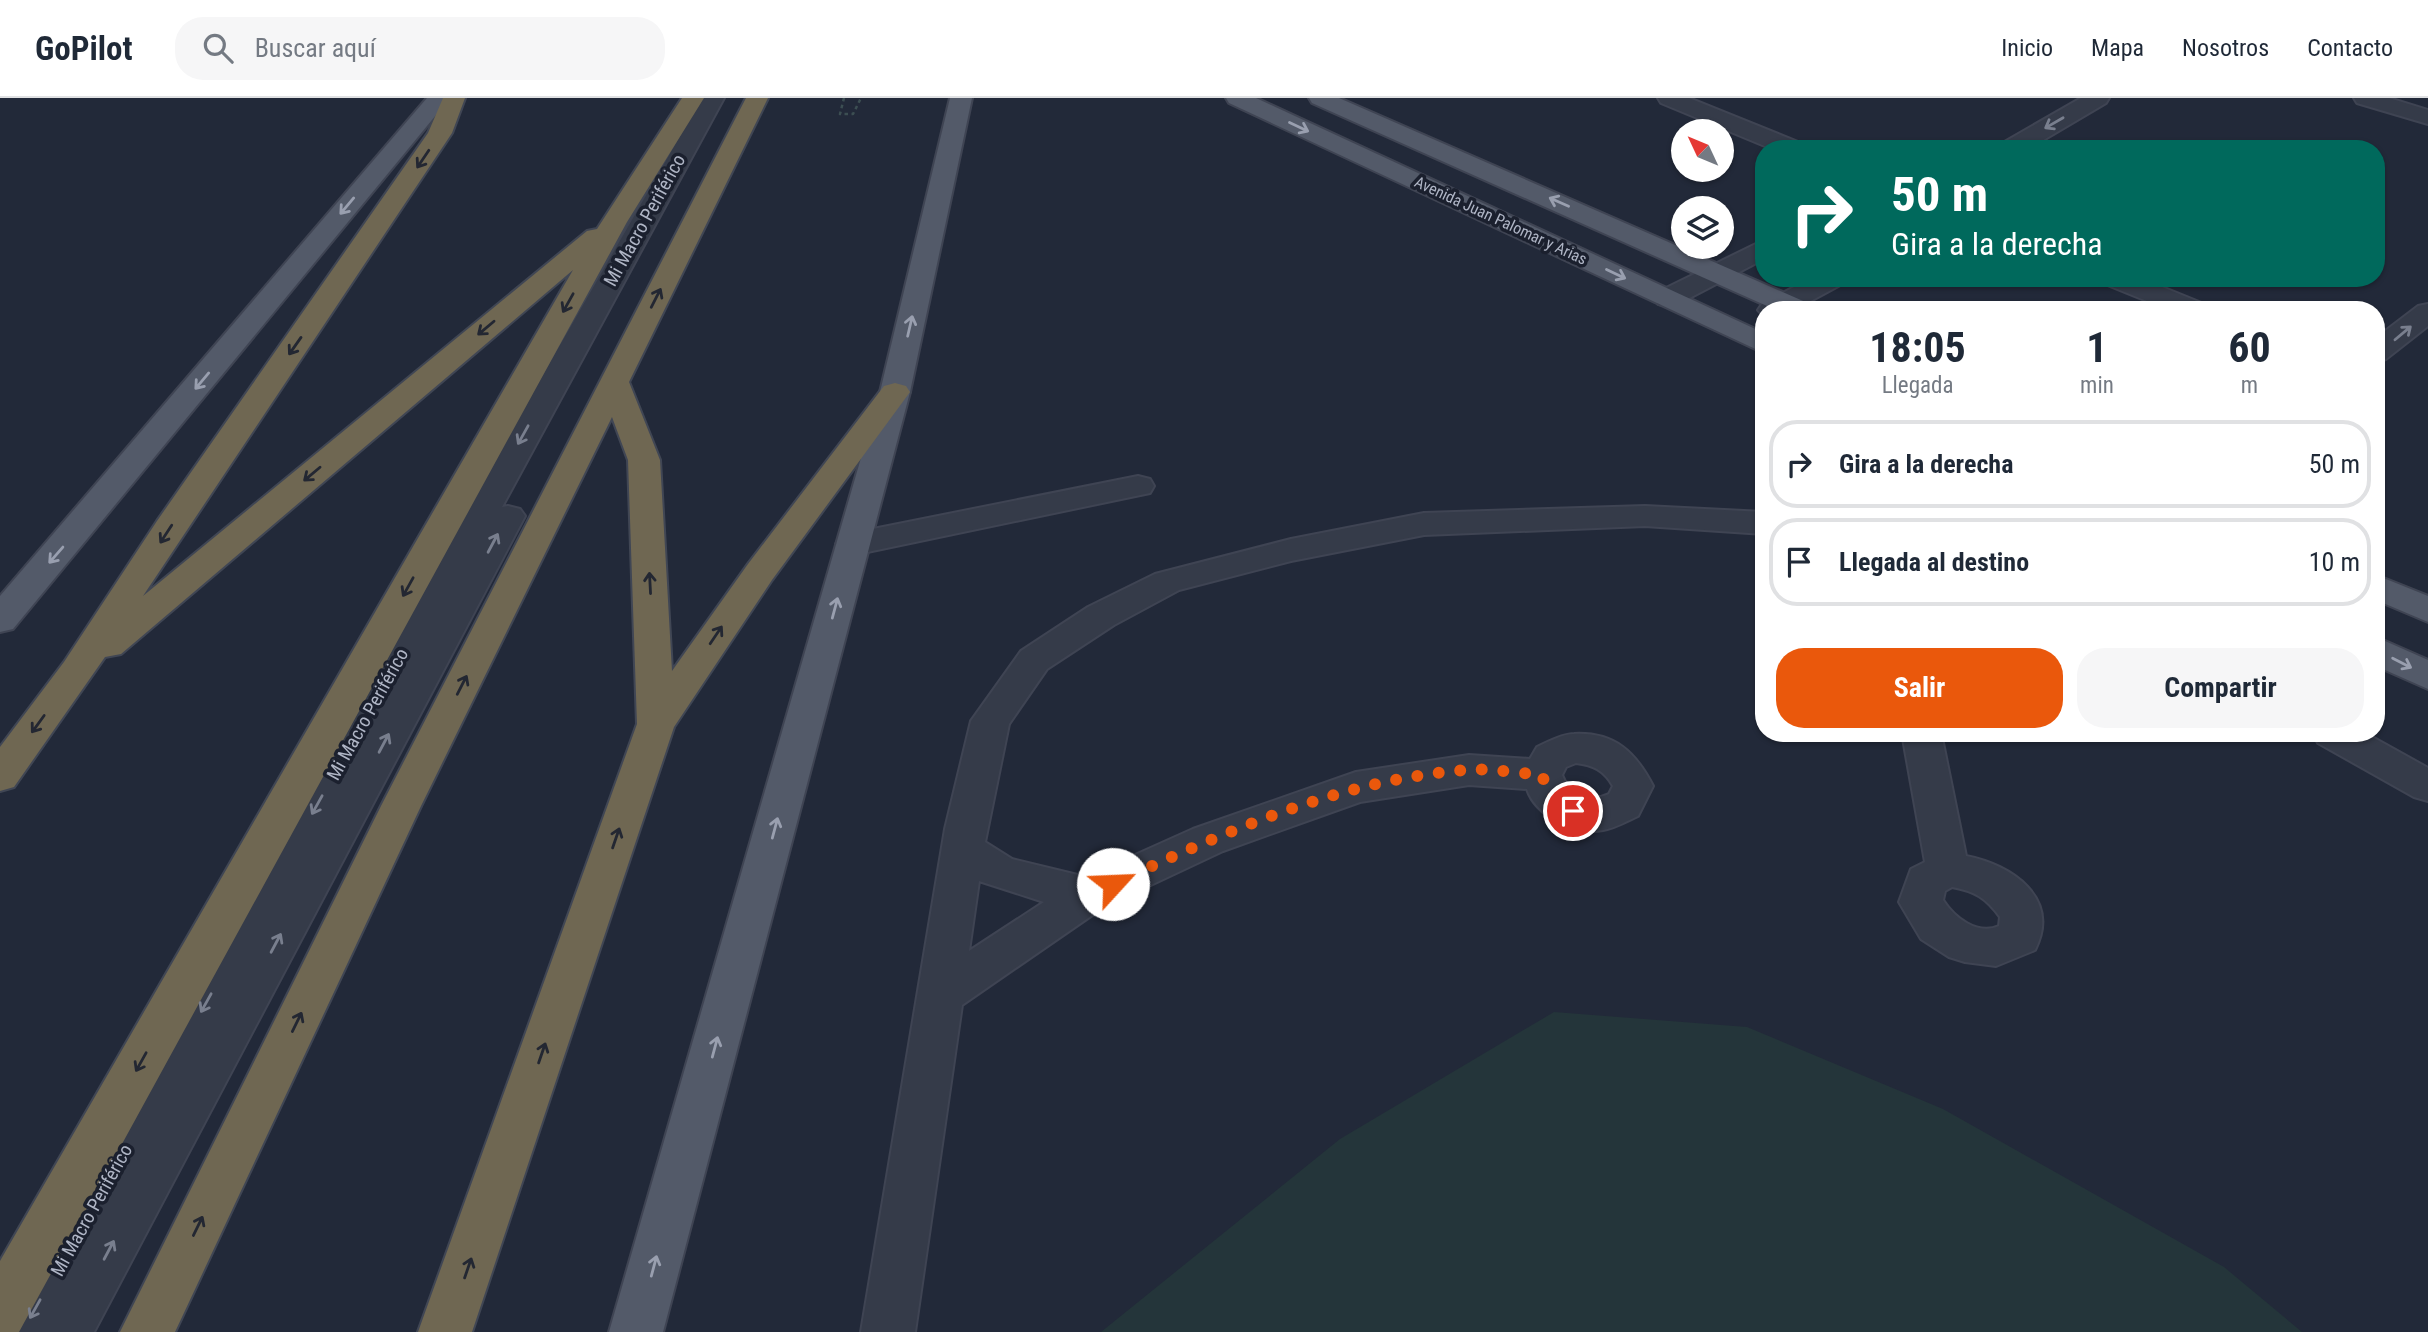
<!DOCTYPE html>
<html lang="es">
<meta charset="utf-8">
<style>
:root{--surface:#fff;--page:#f6f6f7;--text:#1f2937;--muted:#747a83;--line:#e0e1e3;--accent:#ea580c}
body{margin:0;font-family:"Roboto Condensed",sans-serif;background:var(--page);color:var(--text);height:100vh;display:flex;flex-direction:column;font-size:26px;white-space:nowrap}
*{box-sizing:border-box;margin:0}
p{font-size:23px;color:var(--muted)}
.icon{flex:none;width:38px;height:38px;fill:none;stroke:currentColor;stroke-width:2;stroke-linecap:round;stroke-linejoin:round}
.map{position:relative;flex:1;overflow:hidden}
.side{position:absolute;left:1755px;top:203px;width:630px;height:441px;display:flex;flex-direction:column;background:var(--surface);border-radius:28px;box-shadow:0 2px 5px #0004}
.side>*{flex:none}
.guide{position:absolute;left:1755px;top:42px;width:630px;height:147px;border-radius:28px;box-shadow:0 2px 5px #0004;background:#00695c;color:#fff;overflow:hidden}
.needle{width:46px;rotate:314deg}
.controls{position:absolute;left:1671px;top:21px;display:grid;gap:14px}
.controls a{display:grid;place-items:center;width:63px;height:63px;border-radius:50%;background:var(--surface);box-shadow:0 2px 5px #0004;font-size:35px}
.pin{position:absolute;display:grid;place-items:center;width:60px;height:60px;color:#fff;margin:-30px;border:4px solid #fff;border-radius:50%;box-shadow:0 2px 7px #0007}
.me{position:absolute;width:77px;margin:-38px;rotate:65deg;stroke-linejoin:round;filter:drop-shadow(0 0 5px #0008)}
.turn{display:flex;align-items:center;gap:24px;height:147px;padding:0 21px;font-size:32px}
.turn .icon{width:91px;height:91px;stroke-width:2.5}
.turn b{display:block;font-size:49px;line-height:60px}
.eta{display:flex;justify-content:space-evenly;align-items:center;height:119px;text-align:center}
.eta b{font-size:42px;font-weight:700;line-height:49px}
.cta{display:flex;gap:14px;margin-top:auto;padding:14px 21px}
.cta a{flex:1;height:80px;border-radius:28px;background:var(--accent);color:#fff;font-size:28px;font-weight:700;line-height:80px;text-align:center}
.cta a+a{background:var(--page);color:var(--text)}
ul{padding:0;list-style:none}
li{display:flex;align-items:center;gap:21px;height:88px;margin:0 14px 10px;padding:0 7px;border:4px solid var(--line);border-radius:28px}
li div{flex:1}
li b{display:block;font-size:26px}
li em{font-style:normal}
header{display:flex;align-items:center;gap:42px;box-sizing:border-box;height:98px;padding:0 35px;background:var(--surface);border-bottom:2px solid var(--line)}
header strong{font-size:33px}
nav{display:flex;gap:38px;margin-inline-start:auto;font-size:24px}
.search{width:490px;height:63px;background:var(--page);display:flex;align-items:center;gap:18px;box-sizing:border-box;padding:0 24px;border-radius:28px;color:var(--muted);font-size:26px}
.map>svg:first-child{display:block}
.green{fill:#24353a}
.lines{fill:none;stroke-linecap:round;stroke-linejoin:round}
.minor-casing{stroke:#3f4453;stroke-width:4}
.major-casing{stroke:#3f4453;stroke-width:4}
.highway-casing{stroke:#404654;stroke-width:4}
.path{stroke:#3c4e52;stroke-width:2.5;stroke-dasharray:3.5 3.5;stroke-linecap:butt}
.minor{fill:#353b49;fill-rule:evenodd}
.major{fill:#535a69;fill-rule:evenodd}
.highway{fill:#6f6752;fill-rule:evenodd}
.oneway{stroke:#797f8e}
.oneway2{stroke:#999faf}
.oneway3{stroke:#232732}
.route{stroke:#ea580c;stroke-width:12;stroke-dasharray:0 21.6}
.labels{text-anchor:middle;stroke-width:7;stroke-linejoin:round;paint-order:stroke}
.far-street-label{font-size:16px;fill:#b0b6c6;stroke:#1b202e}
.street-label{font-size:19px;fill:#b0b6c6;stroke:#1b202e}
</style>
<header>
<strong>GoPilot</strong>
<div class="search"><svg class="icon" aria-label="search" viewBox="0 0 24 24"><circle cx="10" cy="10" r="6"/><path d="M15 15l6 6"/></svg>Buscar aquí</div>
<nav><a>Inicio</a><a>Mapa</a><a>Nosotros</a><a>Contacto</a></nav>
</header>
<div class="map">
<svg width="2428" height="1234" viewBox="0 0 2428 1234">
<rect width="100%" height="100%" fill="#222939"/>
<polygon class="green" points="1554,914 1747,929 1943,1011 2224,1169 2302,1234 1101,1234 1340,1041"/>
<g class="lines">
<defs>
<g id="minor">
<polygon points="702,0 724,0 502,409 508,408 520,411 525,418 94,1234 0,1234 4,1215"/>
<polygon points="1658,0 1689,0 1803,46 1806,51 1772,51 1661,5"/>
<polygon points="2081,0 2109,0 2106,5 2028,51 1998,51 2001,46"/>
<polygon points="2354,0 2389,0 2428,12 2428,26 2357,5"/>
<polygon points="1764,142 1764,161 1678,206 1668,208 1658,206 1654,200 1658,194"/>
<polygon points="1811,180 1846,180 1842,186 1794,212 1764,212 1764,218 1758,212 1762,206"/>
<polygon points="2101,180 2140,180 2204,206 2208,212 2169,212 2105,186"/>
<polygon points="2428,206 2428,228 2386,261 2376,264 2376,240 2418,208"/>
<polygon points="1138,378 1150,381 1154,388 1150,395 853,457 841,454 836,446 841,438 853,435"/>
<path d="M1645,408L1764,414V436L1645,428L1424,437L1291,463L1179,492L1114,527L1047,571L1009,626L985,744L1012,761L1086,779L1193,731L1356,674L1469,657L1530,661L1537,649C1548,644 1562,636 1574,636C1615,634 1636,655 1653,688L1638,718C1627,723 1615,730 1603,732C1575,737 1536,718 1527,691L1469,687L1360,704L1223,753L1104,809L962,907L915,1234H861L945,731L971,623L1021,553L1088,509L1155,476L1291,441L1424,415ZM1576,665C1593,667 1604,672 1613,688L1609,696C1590,705 1569,697 1562,677L1566,669ZM979,783L1044,804L969,853Z"/>
<path d="M1902,635H1941L1966,758C2012,767 2061,800 2035,852L1996,868L1965,864L1949,859L1921,841L1899,804L1911,771L1925,764ZM1952,789C1975,793 1986,800 2000,819L1999,828C1977,838 1954,819 1943,802L1945,793Z"/>
<polygon points="2313,635 2365,635 2428,670 2428,703 2414,699 2318,645"/>
</g>
<g id="major">
<polygon points="427,0 450,0 13,531 0,534 0,498"/>
<polygon points="950,0 972,0 910,294 663,1234 609,1234 880,294"/>
<polygon points="1226,0 1256,0 1764,235 1764,255 1229,5"/>
<polygon points="1309,0 1339,0 1810,206 1814,212 1776,212 1312,5"/>
<polygon points="2376,477 2428,498 2428,524 2376,502"/>
<polygon points="2376,539 2428,562 2428,591 2376,568"/>
</g>
<g id="highway">
<polygon points="443,0 465,0 452,35 143,498 587,133 597,131 682,0 704,0 627,124 19,1234 0,1234 0,1163 573,172 121,556 105,559 14,689 0,693 0,649 64,564 157,423 428,35"/>
<polygon points="746,0 768,0 629,284 660,362 672,573 748,466 884,288 895,285 906,288 910,294 772,482 674,629 472,1234 418,1234 637,626 628,362 612,319 421,708 175,1234 120,1234 381,708"/>
</g>
</defs>
<use href="#minor" class="minor-casing"/>
<use href="#major" class="major-casing"/>
<use href="#highway" class="highway-casing"/>
<polyline class="path" points="844,0 840,16 853,16 861,0"/>
<use href="#minor" class="minor"/>
<use href="#major" class="major"/>
<use href="#highway" class="highway"/>
</g>
<defs><path id="oneway-shaft" d="M-6 0H5M1.5-3L5.5 0L1.5 3" fill="none" stroke-width="1.6" stroke-linecap="round" stroke-linejoin="round" transform="scale(1.75)"/></defs>
<g class="oneway">
<use href="#oneway-shaft" transform="translate(2054 25) rotate(150)"/>
<use href="#oneway-shaft" transform="translate(2403 235) rotate(-40)"/>
<use href="#oneway-shaft" transform="translate(523 337) rotate(119)"/>
<use href="#oneway-shaft" transform="translate(493 445) rotate(-62)"/>
<use href="#oneway-shaft" transform="translate(384 645) rotate(-62)"/>
<use href="#oneway-shaft" transform="translate(317 707) rotate(119)"/>
<use href="#oneway-shaft" transform="translate(276 845) rotate(-62)"/>
<use href="#oneway-shaft" transform="translate(206 905) rotate(119)"/>
<use href="#oneway-shaft" transform="translate(109 1152) rotate(-62)"/>
<use href="#oneway-shaft" transform="translate(35 1211) rotate(119)"/>
</g>
<g class="oneway2">
<use href="#oneway-shaft" transform="translate(1299 29) rotate(25)"/>
<use href="#oneway-shaft" transform="translate(1559 104) rotate(-156)"/>
<use href="#oneway-shaft" transform="translate(347 108) rotate(130)"/>
<use href="#oneway-shaft" transform="translate(1616 176) rotate(25)"/>
<use href="#oneway-shaft" transform="translate(910 228) rotate(-77)"/>
<use href="#oneway-shaft" transform="translate(202 283) rotate(130)"/>
<use href="#oneway-shaft" transform="translate(56 457) rotate(131)"/>
<use href="#oneway-shaft" transform="translate(835 510) rotate(-75)"/>
<use href="#oneway-shaft" transform="translate(2402 565) rotate(27)"/>
<use href="#oneway-shaft" transform="translate(775 730) rotate(-75)"/>
<use href="#oneway-shaft" transform="translate(715 949) rotate(-75)"/>
<use href="#oneway-shaft" transform="translate(654 1168) rotate(-75)"/>
</g>
<g class="oneway3">
<use href="#oneway-shaft" transform="translate(423 61) rotate(124)"/>
<use href="#oneway-shaft" transform="translate(656 200) rotate(-63)"/>
<use href="#oneway-shaft" transform="translate(568 205) rotate(119)"/>
<use href="#oneway-shaft" transform="translate(486 230) rotate(140)"/>
<use href="#oneway-shaft" transform="translate(295 248) rotate(125)"/>
<use href="#oneway-shaft" transform="translate(312 376) rotate(140)"/>
<use href="#oneway-shaft" transform="translate(166 436) rotate(123)"/>
<use href="#oneway-shaft" transform="translate(650 485) rotate(-93)"/>
<use href="#oneway-shaft" transform="translate(408 489) rotate(119)"/>
<use href="#oneway-shaft" transform="translate(716 537) rotate(-56)"/>
<use href="#oneway-shaft" transform="translate(462 587) rotate(-63)"/>
<use href="#oneway-shaft" transform="translate(38 626) rotate(126)"/>
<use href="#oneway-shaft" transform="translate(616 740) rotate(-71)"/>
<use href="#oneway-shaft" transform="translate(297 924) rotate(-64)"/>
<use href="#oneway-shaft" transform="translate(542 955) rotate(-71)"/>
<use href="#oneway-shaft" transform="translate(141 964) rotate(119)"/>
<use href="#oneway-shaft" transform="translate(198 1128) rotate(-64)"/>
<use href="#oneway-shaft" transform="translate(468 1170) rotate(-71)"/>
</g>
<g class="lines">
<path class="route" d="M1113,786C1225,734 1343,681 1467,672C1491,670 1518,675 1542,677L1549,697L1573,713"/>
</g>
<g class="labels">
<g class="far-street-label">
<text transform="translate(1501 122) rotate(25)" y="6">Avenida Juan Palomar y Arias</text>
</g>
<g class="street-label">
<text transform="translate(644 122) rotate(-61)" y="7">Mi Macro Periférico</text>
<text transform="translate(367 616) rotate(-61)" y="7">Mi Macro Periférico</text>
<text transform="translate(91 1112) rotate(-61)" y="7">Mi Macro Periférico</text>
</g>
</g>
</svg>
<div class="controls">
<a><svg class="needle" viewBox="-14 -14 28 28"><path d="M0-13l5 13h-10z" fill="#e53935"/><path d="M0 13l5-13h-10z" fill="#747a83"/></svg></a>
<a><svg class="icon" aria-label="layers" viewBox="0 0 24 24"><path d="M12 4l9 5-9 5-9-5zM3 14l9 5 9-5"/></svg></a>
</div>
<div class="pin" style="left:1573px;top:713px;background:#d93025"><svg class="icon" aria-label="arrive" viewBox="0 0 24 24"><path d="M6 21V4h12l-3 4 3 4H6"/></svg></div>
<svg class="me" style="left:1113px;top:786px" viewBox="-20 -20 40 40"><circle r="19" fill="#fff"/><path d="M0-13L10 11 0 6-10 11z" fill="#ea580c"/></svg>
<div class="guide">
<div class="turn"><svg class="icon" aria-label="right" viewBox="0 0 24 24"><path d="M7 20v-9h11M14 6l5 5-5 5"/></svg><div><b>50 m</b>Gira a la derecha</div></div>
</div>
<section class="side">
<div class="eta">
<div><b>18:05</b><p>Llegada</p></div>
<div><b>1</b><p>min</p></div>
<div><b>60</b><p>m</p></div>
</div>
<ul>
<li><svg class="icon" aria-label="right" viewBox="0 0 24 24"><path d="M7 20v-9h11M14 6l5 5-5 5"/></svg><div><b>Gira a la derecha</b></div><em>50 m</em></li>
<li><svg class="icon" aria-label="arrive" viewBox="0 0 24 24"><path d="M6 21V4h12l-3 4 3 4H6"/></svg><div><b>Llegada al destino</b></div><em>10 m</em></li>
</ul>
<div class="cta"><a>Salir</a><a>Compartir</a></div>
</section>
</div>
